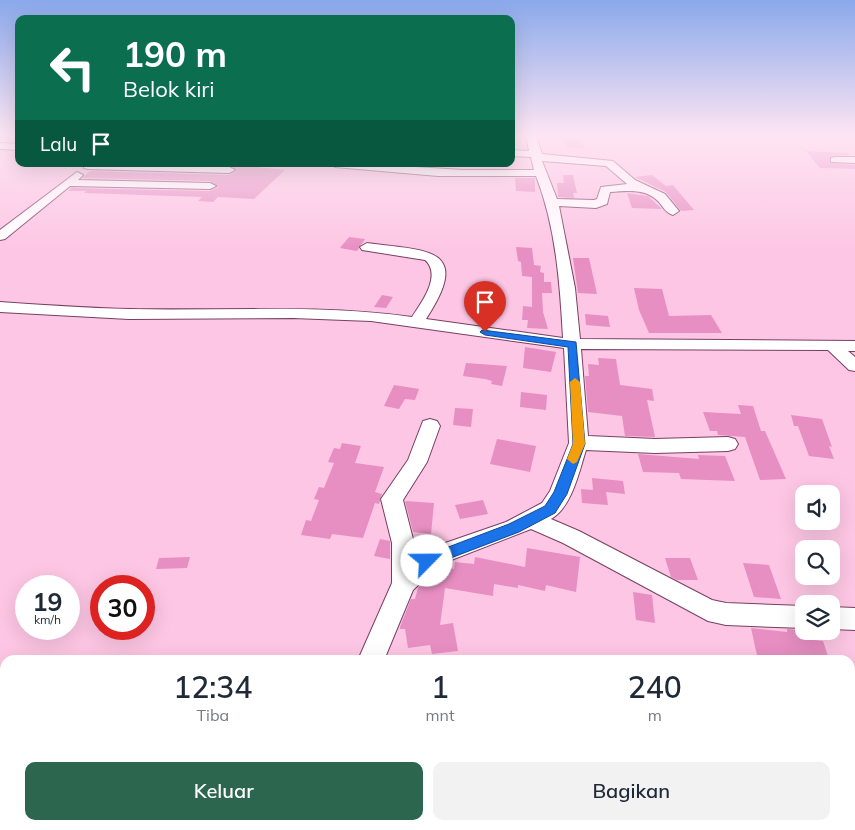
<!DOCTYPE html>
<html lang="id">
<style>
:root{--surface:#fff;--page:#f2f2f3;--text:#1f2937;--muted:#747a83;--accent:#2d664f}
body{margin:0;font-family:Mulish,sans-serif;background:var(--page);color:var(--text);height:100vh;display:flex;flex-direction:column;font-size:19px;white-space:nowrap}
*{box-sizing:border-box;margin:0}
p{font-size:16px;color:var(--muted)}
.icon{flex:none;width:28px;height:28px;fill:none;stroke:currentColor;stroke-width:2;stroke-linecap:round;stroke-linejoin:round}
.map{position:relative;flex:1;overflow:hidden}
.drawer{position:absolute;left:0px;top:655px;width:855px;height:175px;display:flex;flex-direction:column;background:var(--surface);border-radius:15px 15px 0 0;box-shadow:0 5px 20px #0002}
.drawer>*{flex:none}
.guide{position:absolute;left:15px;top:15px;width:500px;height:152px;border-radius:10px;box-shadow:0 5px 20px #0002;background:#0b6e4f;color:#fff;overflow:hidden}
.controls{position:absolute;left:795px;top:485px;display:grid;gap:10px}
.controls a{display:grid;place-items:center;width:45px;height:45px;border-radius:10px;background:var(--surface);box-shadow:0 5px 20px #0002;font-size:25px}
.speed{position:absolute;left:15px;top:575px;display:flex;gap:10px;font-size:25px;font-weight:700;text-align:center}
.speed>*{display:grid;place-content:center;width:65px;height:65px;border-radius:50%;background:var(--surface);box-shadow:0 5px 20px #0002;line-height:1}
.speed small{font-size:12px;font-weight:400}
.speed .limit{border:8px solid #d22;background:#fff;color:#111}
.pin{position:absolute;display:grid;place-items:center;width:42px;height:42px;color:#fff;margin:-51px -21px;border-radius:50% 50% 50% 0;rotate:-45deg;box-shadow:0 0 5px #0007}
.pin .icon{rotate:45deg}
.me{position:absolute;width:55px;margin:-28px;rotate:67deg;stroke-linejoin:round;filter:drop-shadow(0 0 4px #0008)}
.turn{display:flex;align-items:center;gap:18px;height:105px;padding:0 25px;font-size:22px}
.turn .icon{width:65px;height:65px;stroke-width:2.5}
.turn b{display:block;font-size:35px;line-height:42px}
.then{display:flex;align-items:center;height:48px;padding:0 25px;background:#0003;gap:10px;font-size:19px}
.eta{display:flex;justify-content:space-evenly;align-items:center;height:85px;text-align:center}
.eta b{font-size:30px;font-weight:600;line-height:35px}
.action{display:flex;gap:10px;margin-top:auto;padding:10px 25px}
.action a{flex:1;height:58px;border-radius:10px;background:var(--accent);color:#fff;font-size:20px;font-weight:600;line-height:58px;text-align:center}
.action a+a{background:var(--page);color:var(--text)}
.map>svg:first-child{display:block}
.building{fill:#e78ec2}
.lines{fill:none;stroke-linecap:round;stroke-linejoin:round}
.minor-casing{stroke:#783f61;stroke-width:2}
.minor{fill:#fff;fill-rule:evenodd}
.route{fill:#1a73e8;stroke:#114b97}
.slow{fill:#f59e0b}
</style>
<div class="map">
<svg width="855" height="830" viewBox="0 0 855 830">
<rect width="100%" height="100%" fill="#fdc6e4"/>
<g class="building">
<polygon points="561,136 577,136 585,148 568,148"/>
<polygon points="806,151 847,153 850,155 831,156 830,163 855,165 855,169 820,168"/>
<polygon points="163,164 227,164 285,170 254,199 218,197 213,202 198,201 202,197 84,193 86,191 68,191 71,188 210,191 218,187 210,181 82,178 90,171 229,175 237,171 229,165"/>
<polygon points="563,175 573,175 577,193 573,193 574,198 558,197 557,183 564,183"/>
<polygon points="652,175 666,186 673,185 694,210 681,211 666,192 635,177"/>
<polygon points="515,178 535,178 535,192 516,191"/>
<polygon points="627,193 648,196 662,209 632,208"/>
<polygon points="349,237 365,239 357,251 340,248"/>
<polygon points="516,247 532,248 534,265 541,266 540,272 544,273 544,282 551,282 552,293 542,293 543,312 548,329 527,328 528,320 522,320 523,306 532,307 532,277 522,276 521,262 518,261"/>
<polygon points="573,258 589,258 597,294 578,293"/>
<polygon points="634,288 662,289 669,316 711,315 722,333 649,333 639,310"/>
<polygon points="382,295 393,297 386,308 374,307"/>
<polygon points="585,314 608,316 610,327 586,325"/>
<polygon points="525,347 556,352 551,372 523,368"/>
<polygon points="598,358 616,359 620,385 652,389 654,401 647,400 655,437 625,436 622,416 588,412 585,376 589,376 588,364 599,365"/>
<polygon points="466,363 507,366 502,386 491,384 492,381 485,379 463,376"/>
<polygon points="394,385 419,389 415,400 405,399 399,409 384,406"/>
<polygon points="521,392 547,395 546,410 520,407"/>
<polygon points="738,405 753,406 761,431 765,431 786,479 760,480 745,437 718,435 717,431 710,431 703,412 741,414"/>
<polygon points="455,408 473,409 471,427 453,425"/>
<polygon points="791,415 822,419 832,447 829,446 834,459 809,456 798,426 794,426"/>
<polygon points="497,439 536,446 530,472 490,464"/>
<polygon points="342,443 361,446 355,463 384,467 375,492 382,494 379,504 375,503 363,538 332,534 330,539 301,535 306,520 311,521 319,500 314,499 319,487 324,488 334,463 328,462 334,448 340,449"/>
<polygon points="638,454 699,459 698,455 725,456 735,481 681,479 679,473 643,472"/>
<polygon points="592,478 623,481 625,494 606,492 608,505 582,503 581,489 593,490"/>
<polygon points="483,500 488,514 460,519 455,505"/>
<polygon points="405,501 434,503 431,534 413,532"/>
<polygon points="380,539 390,541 390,559 374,556"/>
<polygon points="527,548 580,557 576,592 546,585 545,591 518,585 518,588 494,584 493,596 445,588 440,625 453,623 458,651 432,654 430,645 408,648 405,629 400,629 400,627 411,599 415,599 418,588 436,572 448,574 449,568 454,569 455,562 474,564 475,557 525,567"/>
<polygon points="190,557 187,568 156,569 159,558"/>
<polygon points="665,558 690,558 698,580 677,580 671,577"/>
<polygon points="743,563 769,565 781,599 754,597"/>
<polygon points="633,592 652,595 655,623 636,620"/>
<polygon points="751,628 787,632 787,629 811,631 814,640 823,641 828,656 819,655 821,660 758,660"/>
</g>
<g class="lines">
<defs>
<g id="minor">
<path d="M526,135H536L542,154L613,161L635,180L665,194L679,211L673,215C666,213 663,207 659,202C646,188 627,191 610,192L607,204L596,208L559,206L575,288L580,339L855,341V351H848L855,357V371L849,370L828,350L581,349L588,436L655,439L728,437L735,439L738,444L735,449L728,451L655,453L586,450C579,472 572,507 551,519L579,531L712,600L726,603L804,606V628L726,625L708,621L563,543L531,529L441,564L413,590L384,660H358L392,583V543L381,499L408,460L423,421L430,419L437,421L440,426L427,462L403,500L414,543L415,559L425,550L506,522L542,503L550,491L569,443L564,348L371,321L293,318L129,319L0,312V302C43,305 86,308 130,309C224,311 318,304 412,317C422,302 442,275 425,260L362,250L360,247L367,243C425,251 474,246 426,319L563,338C560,284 556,227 536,176H438L335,167L330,164H367L463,170H534L531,157L511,156V150L529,151ZM542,161L606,166L627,184L601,187L597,199L594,200L557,199Z"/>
<polygon points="0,143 19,144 19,150 0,149"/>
<polygon points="835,157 855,157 855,163 831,162 831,158"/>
<polygon points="84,164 229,167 235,170 229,173 88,169 84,168"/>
<polygon points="77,172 83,175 78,180 210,183 216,186 210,189 70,186 5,239 0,240 0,230"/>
<polygon points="831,607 855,608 855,630 831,629"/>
<polygon points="298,825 330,825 328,830 296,830"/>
</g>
</defs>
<use href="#minor" class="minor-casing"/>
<use href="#minor" class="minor"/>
</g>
<linearGradient id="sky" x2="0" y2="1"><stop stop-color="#8aa9eb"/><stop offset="0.54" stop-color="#fee5f3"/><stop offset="1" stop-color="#fee5f3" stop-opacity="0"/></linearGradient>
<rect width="855" height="251" fill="url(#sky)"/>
<polygon class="route" points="482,330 576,342 585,444 567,494 555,513 519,532 427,567 422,565 420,561 422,557 509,524 545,506 554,492 573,444 568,347 485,335 480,332"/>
<polygon class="slow" points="575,378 580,382 585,444 577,462 573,464 567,459 573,444 570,382"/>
</svg>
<div class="controls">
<a><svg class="icon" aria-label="sound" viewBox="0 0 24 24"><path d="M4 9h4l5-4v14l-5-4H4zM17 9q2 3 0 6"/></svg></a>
<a><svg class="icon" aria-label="search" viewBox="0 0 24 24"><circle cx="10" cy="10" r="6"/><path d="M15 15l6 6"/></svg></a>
<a><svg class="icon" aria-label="layers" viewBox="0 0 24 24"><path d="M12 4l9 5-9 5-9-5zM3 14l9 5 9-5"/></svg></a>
</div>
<div class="speed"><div>19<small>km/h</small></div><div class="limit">30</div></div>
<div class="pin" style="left:485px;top:332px;background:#d93025"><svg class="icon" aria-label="arrive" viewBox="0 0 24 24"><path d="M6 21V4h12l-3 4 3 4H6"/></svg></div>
<svg class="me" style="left:427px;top:561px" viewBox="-20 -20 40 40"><circle r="19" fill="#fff"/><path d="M0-13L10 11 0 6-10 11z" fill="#1a73e8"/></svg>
<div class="guide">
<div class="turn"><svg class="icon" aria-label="left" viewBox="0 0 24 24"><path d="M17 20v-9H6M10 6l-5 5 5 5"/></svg><div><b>190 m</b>Belok kiri</div></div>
<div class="then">Lalu<svg class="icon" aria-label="arrive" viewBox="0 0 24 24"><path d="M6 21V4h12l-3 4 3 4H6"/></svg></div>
</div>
<section class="drawer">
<div class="eta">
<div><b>12:34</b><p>Tiba</p></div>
<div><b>1</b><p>mnt</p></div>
<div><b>240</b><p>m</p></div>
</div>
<div class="action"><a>Keluar</a><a>Bagikan</a></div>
</section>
</div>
